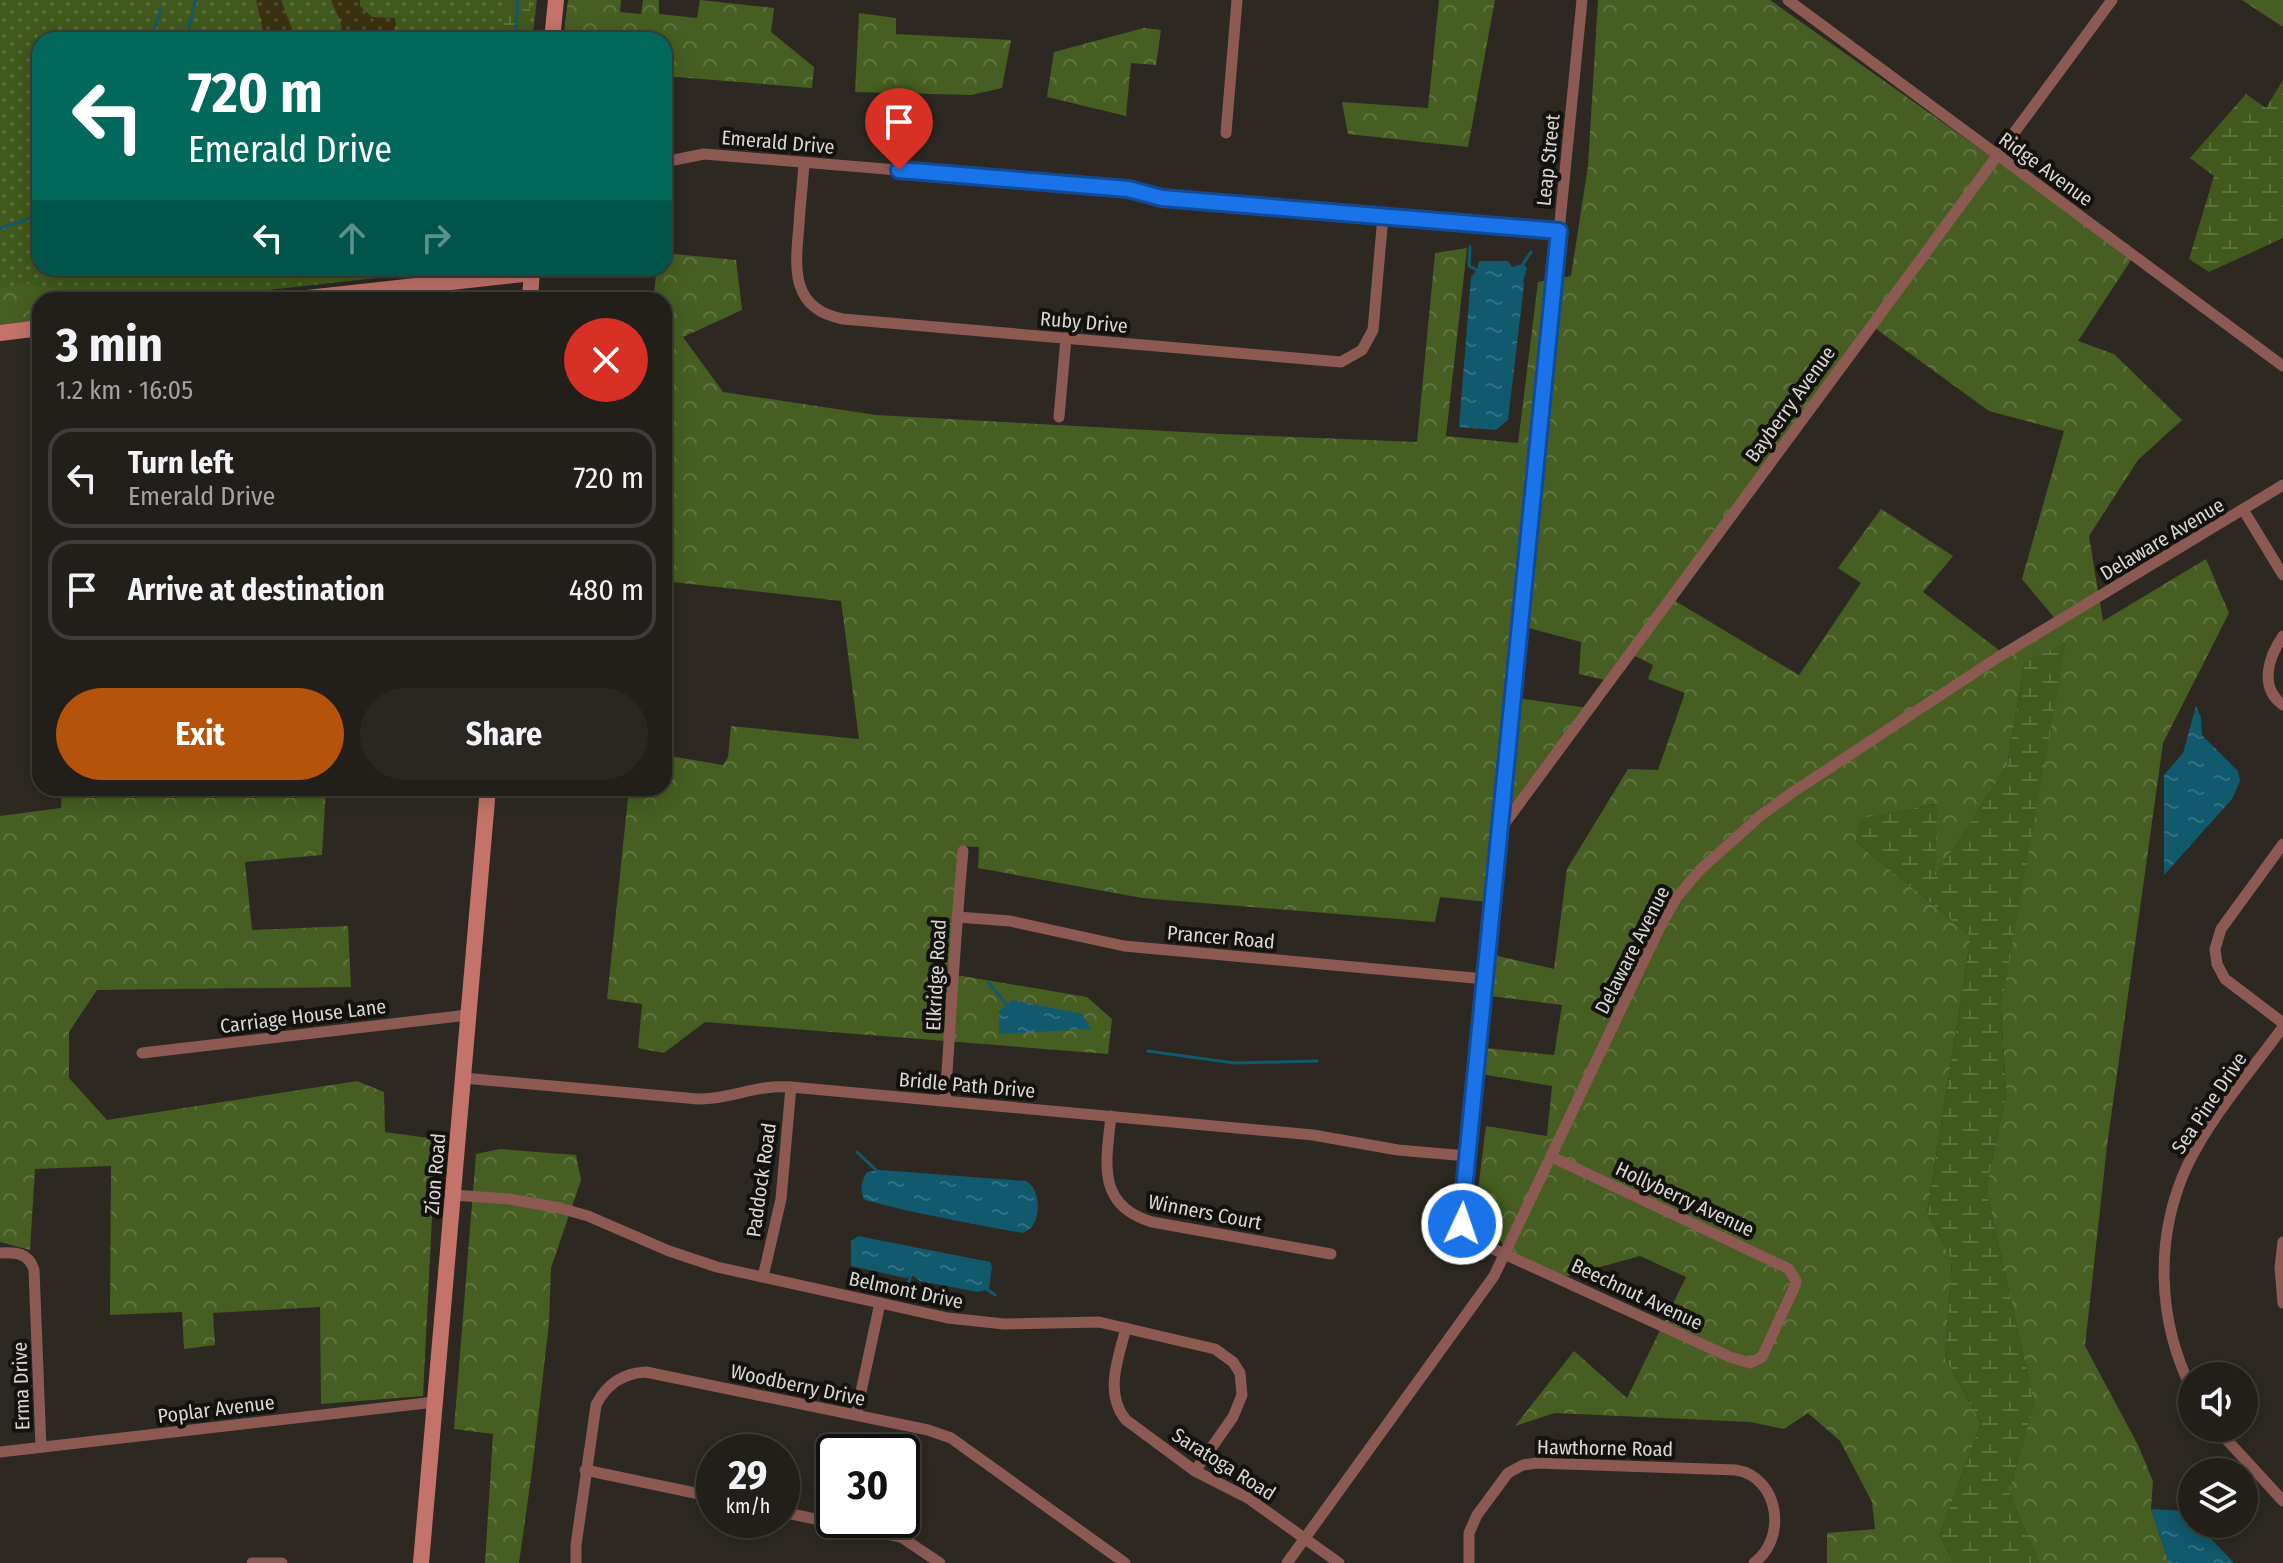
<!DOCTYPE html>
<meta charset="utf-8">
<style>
:root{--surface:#221f1a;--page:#2a2723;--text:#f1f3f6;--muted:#a2a2a2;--line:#3f3d39;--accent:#b45309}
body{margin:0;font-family:"Fira Sans Condensed",sans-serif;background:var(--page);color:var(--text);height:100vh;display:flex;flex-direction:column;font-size:30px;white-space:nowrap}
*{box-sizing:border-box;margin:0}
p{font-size:26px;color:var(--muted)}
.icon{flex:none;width:44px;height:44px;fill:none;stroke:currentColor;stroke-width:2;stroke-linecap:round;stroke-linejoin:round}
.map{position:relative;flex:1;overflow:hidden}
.drawer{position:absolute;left:32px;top:292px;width:640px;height:504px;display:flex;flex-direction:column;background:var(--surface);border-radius:24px;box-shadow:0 4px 20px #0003,0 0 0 2px var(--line)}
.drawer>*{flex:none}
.hud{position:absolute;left:32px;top:32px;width:640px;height:244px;border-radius:24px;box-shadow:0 4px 20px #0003,0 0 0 2px var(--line);background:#00695c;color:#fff;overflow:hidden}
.controls{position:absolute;left:2178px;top:1362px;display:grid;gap:16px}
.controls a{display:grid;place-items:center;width:80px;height:80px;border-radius:50%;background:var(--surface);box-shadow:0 4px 20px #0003,0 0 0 2px var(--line);font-size:40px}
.speed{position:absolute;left:696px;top:1434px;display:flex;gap:16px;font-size:40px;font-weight:700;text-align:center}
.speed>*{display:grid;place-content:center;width:104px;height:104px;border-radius:50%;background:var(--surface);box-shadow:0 4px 20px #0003,0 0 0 2px var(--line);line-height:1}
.speed small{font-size:20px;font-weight:400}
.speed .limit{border:4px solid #111;border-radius:12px;background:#fff;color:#111}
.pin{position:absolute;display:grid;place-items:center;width:68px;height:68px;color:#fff;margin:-82px -34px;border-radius:50% 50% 50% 0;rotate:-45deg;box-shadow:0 0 8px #0007}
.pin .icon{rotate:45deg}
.me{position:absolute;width:88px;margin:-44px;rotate:3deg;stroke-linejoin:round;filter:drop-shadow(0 0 6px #0008)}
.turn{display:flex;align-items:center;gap:28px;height:168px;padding:0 24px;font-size:36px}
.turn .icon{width:104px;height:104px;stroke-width:2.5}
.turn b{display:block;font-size:56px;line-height:68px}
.lanes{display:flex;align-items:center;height:76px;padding:0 24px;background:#0003;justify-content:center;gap:40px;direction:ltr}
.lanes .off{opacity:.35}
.round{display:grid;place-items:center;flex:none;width:84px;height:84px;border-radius:42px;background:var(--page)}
.head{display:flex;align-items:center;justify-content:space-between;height:136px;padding:0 24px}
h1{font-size:48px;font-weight:700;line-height:60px}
.action{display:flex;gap:16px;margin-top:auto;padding:16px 24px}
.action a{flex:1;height:92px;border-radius:48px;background:var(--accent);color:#fff;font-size:32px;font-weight:700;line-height:92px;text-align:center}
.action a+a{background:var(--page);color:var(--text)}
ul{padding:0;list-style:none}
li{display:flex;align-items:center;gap:24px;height:100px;margin:0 16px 12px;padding:0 8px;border:4px solid var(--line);border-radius:24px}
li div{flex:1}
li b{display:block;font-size:30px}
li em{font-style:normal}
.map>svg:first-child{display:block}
.grass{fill:url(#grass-dots)}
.forest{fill:url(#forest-crowns);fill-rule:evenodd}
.wetland{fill:url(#wetland-marsh)}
.sand{fill:url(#sand-dots)}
.water{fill:url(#water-ripples)}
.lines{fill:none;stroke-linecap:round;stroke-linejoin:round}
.stream{stroke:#11596d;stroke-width:3}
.street{stroke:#8c5953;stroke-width:11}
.secondary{stroke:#c37369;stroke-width:16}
.route-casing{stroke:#114b97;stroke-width:20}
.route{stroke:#1a73e8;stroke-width:14}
.labels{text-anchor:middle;stroke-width:8;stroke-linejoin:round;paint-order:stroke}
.street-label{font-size:20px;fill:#d9d7d2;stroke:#14120f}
</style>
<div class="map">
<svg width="2283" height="1563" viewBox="0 0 2283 1563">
<defs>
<pattern id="grass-dots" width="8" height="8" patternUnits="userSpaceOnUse" patternTransform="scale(2)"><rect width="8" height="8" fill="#41591c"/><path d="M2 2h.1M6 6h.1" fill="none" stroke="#5c703c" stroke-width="1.8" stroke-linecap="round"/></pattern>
<pattern id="forest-crowns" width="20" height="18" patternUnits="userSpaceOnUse" patternTransform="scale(2)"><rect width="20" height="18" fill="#465e21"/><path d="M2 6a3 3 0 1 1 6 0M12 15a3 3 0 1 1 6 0" fill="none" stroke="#607440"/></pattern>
<pattern id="wetland-marsh" width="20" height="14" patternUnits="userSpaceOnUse" patternTransform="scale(2)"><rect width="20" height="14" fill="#41591c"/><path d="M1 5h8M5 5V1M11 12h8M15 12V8" fill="none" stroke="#5c703c"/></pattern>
<pattern id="sand-dots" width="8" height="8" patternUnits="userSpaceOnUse" patternTransform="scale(2)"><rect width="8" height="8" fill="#393110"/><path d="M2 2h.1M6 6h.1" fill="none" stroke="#554e32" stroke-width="1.8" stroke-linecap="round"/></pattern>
<pattern id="water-ripples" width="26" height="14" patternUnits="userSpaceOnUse" patternTransform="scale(2)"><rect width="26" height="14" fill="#11596d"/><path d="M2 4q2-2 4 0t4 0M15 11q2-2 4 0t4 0" fill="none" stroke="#337081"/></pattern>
</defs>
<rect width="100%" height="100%" fill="#2d2922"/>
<polygon class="grass" points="0,0 537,0 532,40 40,40 40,268 440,268 440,271 231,294 231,300 40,300 0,317"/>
<g class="forest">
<polygon points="568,0 621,0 620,12 641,14 643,0 659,0 659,14 697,18 700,0 774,8 771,32 814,67 812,88 664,76 664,40 563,40"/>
<polygon points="1439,0 1495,0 1468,147 1348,134 1342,102 1428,108"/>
<path d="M1598,0H1770L2133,257L2078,341L2114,354L2182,420L2138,460L2089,536L2103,621L2206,559L2229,613L2163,743L2107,1146L2085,1346L2138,1445L2153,1481L2151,1509L2169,1563H2039L2009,1492L2034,1403L1986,1189L2006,1095L2001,1008L2025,661L2007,766L1934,878L1936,804L1861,819L1856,842L1971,936L1927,1213L1952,1260L1945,1358L1981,1423L1940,1535L1953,1563H1827V1533L1875,1529L1872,1502L1840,1441L1808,1413L1784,1429L1750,1422L1555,1413L1515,1426L1574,1351L1627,1398L1686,1277L1640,1256L1560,1278L1506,1252L1501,1241L1474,1222L1486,1126L1547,1136L1552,1086L1475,1073L1476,1047L1554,1055L1562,1005L1481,995L1485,953L1554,969L1567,869L1628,769L1658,770L1685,693L1648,679L1653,665L1625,651L1609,681L1579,674L1581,642L1517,625L1510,697L1588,708L1496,835L1489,902L1440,897L1435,922L1142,898L978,868L979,847L960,846L950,974L1087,997L1112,1019L1108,1054L705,1022L664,1053L638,1048L642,1004L607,999L629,788H664V755L723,765L728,757L731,726L859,739L841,601L664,581V300H653L656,275L574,268H664V253L736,260L742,310L683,337L723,392L876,415L1221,434L1417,442L1435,253L1467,248L1446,436L1518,443L1538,282L1571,276L1588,166ZM1868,323L1989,411L2064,431L2022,579L2057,621L2004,654L1923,592L1953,556L1881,509L1838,568L1861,583L1799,675L1667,596Z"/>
<polygon points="2242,0 2283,0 2283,27"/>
<polygon points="859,13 896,18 896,34 1011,40 1002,88 971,95 855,92"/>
<polygon points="1144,28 1161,30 1156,65 1131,63 1126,116 1047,97 1054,52"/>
<polygon points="28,284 121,299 121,300 40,300 40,327 0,332 0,288"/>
<polygon points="62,788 326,788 322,855 245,862 252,930 348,926 351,987 97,990 69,1032 69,1078 107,1120 357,1081 384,1092 385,1132 436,1139 423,1396 321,1404 320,1307 213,1313 215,1345 184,1349 182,1312 110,1315 111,1166 35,1169 30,1250 0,1242 0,816 61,808"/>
<polygon points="500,1149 576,1155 581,1180 551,1268 549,1323 532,1471 519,1563 485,1563 493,1434 454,1429 476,1154"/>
</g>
<g class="wetland">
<polygon points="504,0 531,0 527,40 503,40"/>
<polygon points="2283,80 2283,238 2209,272 2189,259 2214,176 2190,158 2246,94 2266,108"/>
<polygon points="2066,643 2001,1008 2006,1095 1986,1189 2034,1403 2009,1492 2039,1563 1953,1563 1940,1535 1981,1423 1945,1358 1952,1260 1927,1213 1971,936 1856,842 1861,818 1937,804 1935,876 2007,766 2025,661"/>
</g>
<g class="sand">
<polygon points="256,0 281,0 296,40 265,40"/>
<polygon points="331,0 360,0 360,6 372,17 395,18 396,26 391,38 343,40 341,23"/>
</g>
<g class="water">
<polygon points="1479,261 1508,261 1512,267 1523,264 1527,268 1523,281 1524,285 1508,420 1496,430 1459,427 1471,277 1477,270"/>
<polygon points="2196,706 2201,718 2202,735 2238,771 2240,781 2232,799 2164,875 2164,775 2183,753"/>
<polygon points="1013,1000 1082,1014 1091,1029 999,1034 999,1011"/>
<path d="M880,1170L1026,1181C1043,1190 1042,1229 1022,1233C969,1223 917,1214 865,1200C859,1191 861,1181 867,1172Z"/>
<polygon points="858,1236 990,1262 992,1266 989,1289 978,1292 920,1281 914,1276 905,1278 851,1266 851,1241"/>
<polygon points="2151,1509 2184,1511 2192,1519 2192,1524 2197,1524 2234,1563 2169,1563"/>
</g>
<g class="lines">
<g class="stream">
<polyline points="151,40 161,8"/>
<polyline points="185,40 196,0"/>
<polyline points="515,40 518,0"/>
<polyline points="0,228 27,220 40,211"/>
<polyline points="1470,247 1469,266 1477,270"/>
<polyline points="1523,264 1531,252"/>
<polyline points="988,982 1006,1004"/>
<polyline points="1148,1051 1234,1063 1317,1061"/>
<polyline points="857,1152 877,1171"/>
<polyline points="985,1288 995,1295"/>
<polyline points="906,1293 911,1274"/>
</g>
<g class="street">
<polyline points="1788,0 2283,366"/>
<polyline points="1226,133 1237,0"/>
<polyline points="664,162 704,154 1128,189 1162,198 1559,231"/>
<path d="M804,163C803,183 800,204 799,225C795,268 790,309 843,319L1341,362L1362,350L1373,330L1383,216"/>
<polyline points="1059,417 1066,338"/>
<polyline points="2244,511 2283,575"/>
<path d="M2283,636C2269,656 2258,687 2283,705"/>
<polyline points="664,666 666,667"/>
<polyline points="1499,831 2112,0"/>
<polyline points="2283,844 2221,929 2215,949 2217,964 2225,979 2283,1023"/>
<polyline points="957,917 1010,921 1124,946 1485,979"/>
<polyline points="142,1053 468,1015"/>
<path d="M463,1078L698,1099C731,1100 755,1084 791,1087L1313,1135L1398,1150L1467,1156"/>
<path d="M945,1101C951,1018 955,935 963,851"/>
<path d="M1111,1116C1106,1163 1096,1205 1152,1222L1331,1254"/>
<polyline points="1552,1157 1789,1269 1796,1281 1795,1286 1762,1357 1750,1363 1730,1357 1478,1242 1465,1230 1461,1219 1582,0"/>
<polyline points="453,1195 509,1199 560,1208 588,1216 669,1251 717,1267 948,1318 1004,1324 1099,1322 1215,1349 1233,1362 1240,1373 1242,1395 1233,1417 1195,1471"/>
<polyline points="2283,1242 2280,1268 2283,1303"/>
<path d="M0,1253C16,1252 29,1253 34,1270L41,1447"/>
<polyline points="763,1277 781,1199 791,1087"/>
<path d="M1126,1328C1118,1359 1104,1393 1126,1420L1195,1471L1248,1498L1339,1563"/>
<path d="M2192,1390C2157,1320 2154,1236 2188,1164C2212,1115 2251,1071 2283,1027"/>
<polyline points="856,1415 880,1303"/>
<polyline points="2216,1428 2283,1501"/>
<polyline points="0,1452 435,1402"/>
<polyline points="585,1470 714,1497"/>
<polyline points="782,1512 901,1537 940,1563"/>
<polyline points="252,1563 282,1563"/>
<path d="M576,1563V1545L596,1405C606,1385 623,1373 646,1372L928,1430L951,1438L1125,1563"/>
<polyline points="1287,1563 1494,1276 1660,927 1676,898 1700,870 1760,816 1793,792 1997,658 2283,485"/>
<path d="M1469,1563V1533L1477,1515L1508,1473L1523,1465L1537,1463L1736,1470C1779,1477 1788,1538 1754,1563"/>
</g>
<g class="secondary">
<polyline points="552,40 556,0"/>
<polyline points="289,300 532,273"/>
<polyline points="530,300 532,268"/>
<polyline points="0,333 40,328"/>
<polyline points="421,1563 488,788"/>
</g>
</g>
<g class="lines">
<defs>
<polyline id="route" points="899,170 1128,189 1162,198 1559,231 1462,1210 1462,1224"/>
</defs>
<use href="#route" class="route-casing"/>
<use href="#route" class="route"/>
</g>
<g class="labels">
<g class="street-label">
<text transform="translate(778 142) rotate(5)" y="7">Emerald Drive</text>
<text transform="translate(1548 160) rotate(-84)" y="7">Leap Street</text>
<text transform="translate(2046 169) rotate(36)" y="7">Ridge Avenue</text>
<text transform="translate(1084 322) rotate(5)" y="7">Ruby Drive</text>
<text transform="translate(1790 404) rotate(-54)" y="7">Bayberry Avenue</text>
<text transform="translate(2162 539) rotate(-31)" y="7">Delaware Avenue</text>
<text transform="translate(1221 937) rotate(5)" y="7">Prancer Road</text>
<text transform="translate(1632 950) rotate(-63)" y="7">Delaware Avenue</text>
<text transform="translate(936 975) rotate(-87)" y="7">Elkridge Road</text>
<text transform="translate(303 1016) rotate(-7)" y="7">Carriage House Lane</text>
<text transform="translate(967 1085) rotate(5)" y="7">Bridle Path Drive</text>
<text transform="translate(2209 1103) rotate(-56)" y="7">Sea Pine Drive</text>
<text transform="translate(435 1174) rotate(-85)" y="7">Zion Road</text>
<text transform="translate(761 1180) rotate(-82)" y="7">Paddock Road</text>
<text transform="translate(1685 1199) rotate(25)" y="7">Hollyberry Avenue</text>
<text transform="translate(1205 1212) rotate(11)" y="7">Winners Court</text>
<text transform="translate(906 1290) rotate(12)" y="7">Belmont Drive</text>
<text transform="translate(1637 1294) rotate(25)" y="7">Beechnut Avenue</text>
<text transform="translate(798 1385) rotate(12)" y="7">Woodberry Drive</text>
<text transform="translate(21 1386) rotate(-92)" y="7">Erma Drive</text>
<text transform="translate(216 1409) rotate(-7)" y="7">Poplar Avenue</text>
<text transform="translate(1605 1448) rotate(1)" y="7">Hawthorne Road</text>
<text transform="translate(1224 1464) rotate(32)" y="7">Saratoga Road</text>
</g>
</g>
</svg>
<div class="controls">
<a><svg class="icon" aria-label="sound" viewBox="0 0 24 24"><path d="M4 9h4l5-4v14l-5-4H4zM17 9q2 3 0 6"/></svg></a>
<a><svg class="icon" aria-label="layers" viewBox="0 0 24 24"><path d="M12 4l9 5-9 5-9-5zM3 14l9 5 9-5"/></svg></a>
</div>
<div class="speed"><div>29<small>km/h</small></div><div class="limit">30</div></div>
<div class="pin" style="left:899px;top:170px;background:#d93025"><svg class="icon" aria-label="arrive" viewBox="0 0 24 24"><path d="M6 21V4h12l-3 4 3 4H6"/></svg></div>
<svg class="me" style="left:1462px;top:1224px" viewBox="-20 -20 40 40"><circle r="17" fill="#1a73e8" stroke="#fff" stroke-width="3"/><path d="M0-11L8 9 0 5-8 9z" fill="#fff"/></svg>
<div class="hud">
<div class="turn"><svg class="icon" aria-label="left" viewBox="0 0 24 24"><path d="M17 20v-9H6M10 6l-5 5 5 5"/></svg><div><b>720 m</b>Emerald Drive</div></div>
<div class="lanes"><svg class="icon" aria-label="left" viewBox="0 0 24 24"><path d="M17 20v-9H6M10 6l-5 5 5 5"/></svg><svg class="icon off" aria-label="ahead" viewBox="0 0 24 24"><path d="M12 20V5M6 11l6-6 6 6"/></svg><svg class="icon off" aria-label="right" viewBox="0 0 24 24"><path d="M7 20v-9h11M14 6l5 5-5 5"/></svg></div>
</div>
<section class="drawer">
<div class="head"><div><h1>3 min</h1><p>1.2 km · 16:05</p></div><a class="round" style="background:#d93025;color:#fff"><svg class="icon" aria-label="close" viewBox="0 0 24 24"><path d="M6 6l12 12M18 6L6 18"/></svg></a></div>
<ul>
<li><svg class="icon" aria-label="left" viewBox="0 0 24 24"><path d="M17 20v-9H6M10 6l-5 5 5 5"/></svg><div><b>Turn left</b><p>Emerald Drive</p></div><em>720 m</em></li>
<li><svg class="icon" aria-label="arrive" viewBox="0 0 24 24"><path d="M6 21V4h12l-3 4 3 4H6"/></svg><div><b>Arrive at destination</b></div><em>480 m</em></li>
</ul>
<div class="action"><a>Exit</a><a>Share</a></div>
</section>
</div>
